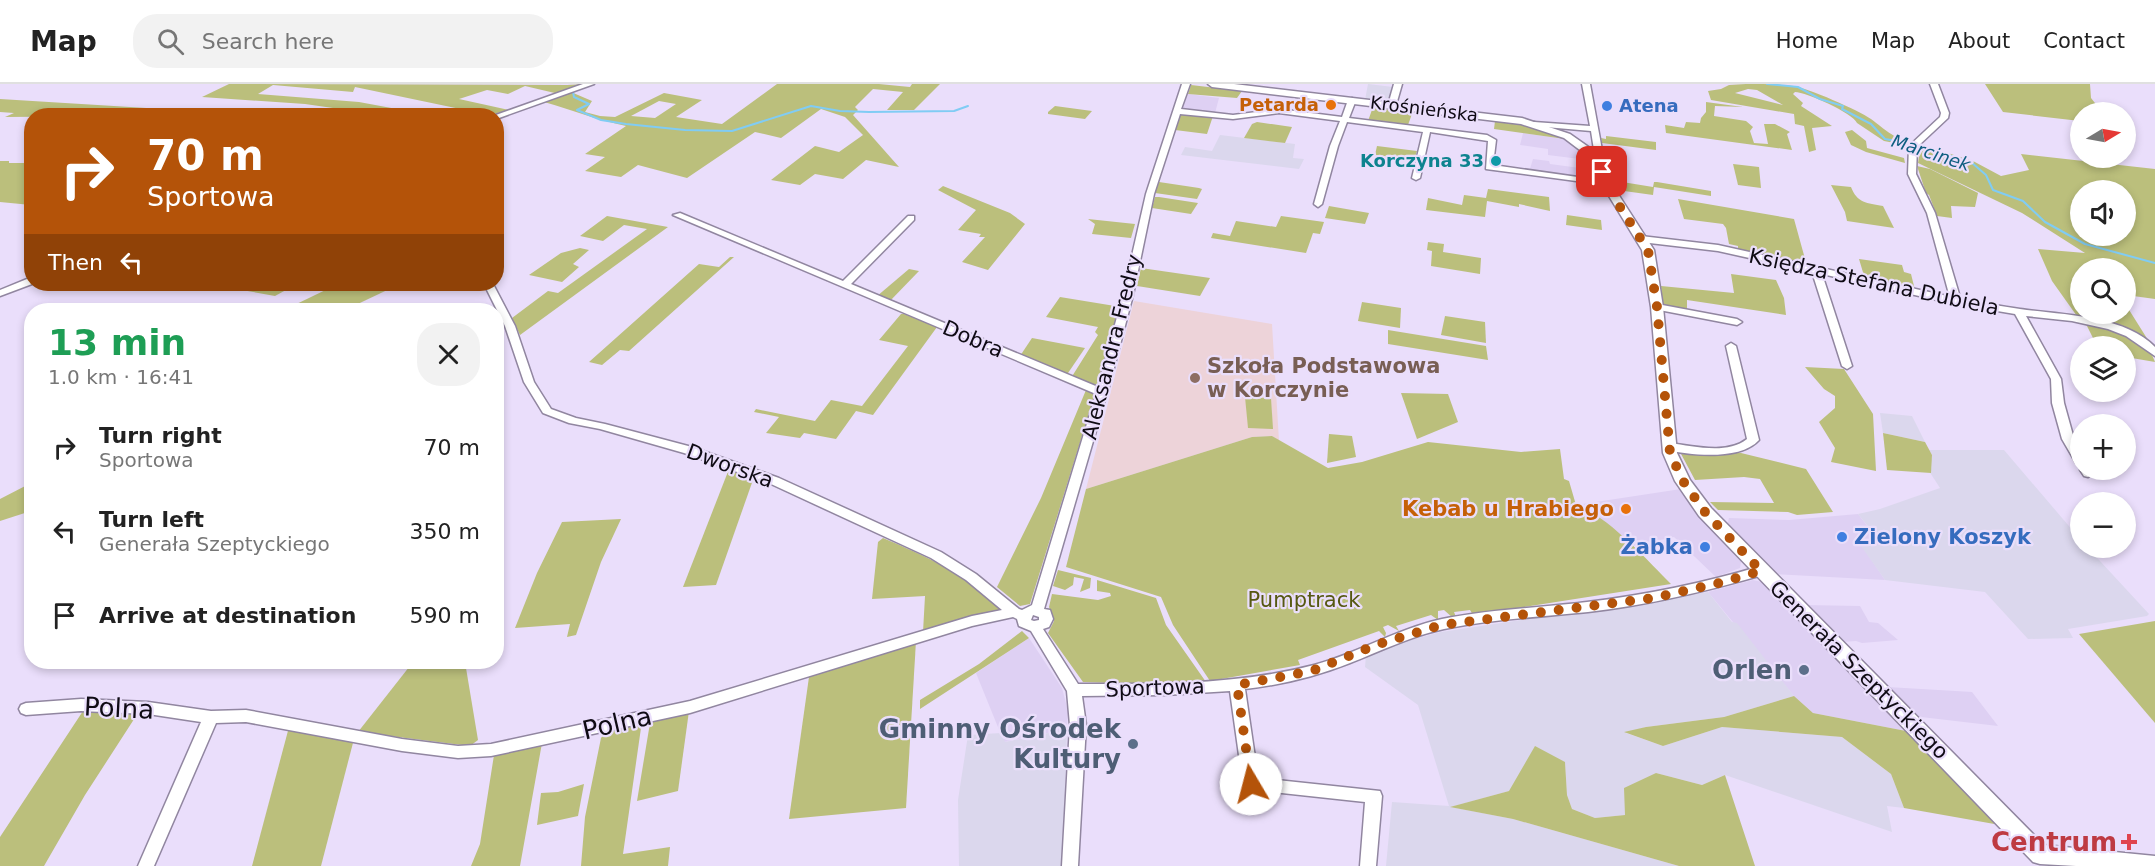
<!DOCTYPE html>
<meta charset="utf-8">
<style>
:root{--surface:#fff;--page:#f2f2f2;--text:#222;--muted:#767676;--line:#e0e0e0}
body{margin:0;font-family:"DejaVu Sans",sans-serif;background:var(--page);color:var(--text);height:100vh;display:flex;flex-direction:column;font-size:22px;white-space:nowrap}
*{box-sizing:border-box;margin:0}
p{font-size:20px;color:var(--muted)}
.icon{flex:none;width:33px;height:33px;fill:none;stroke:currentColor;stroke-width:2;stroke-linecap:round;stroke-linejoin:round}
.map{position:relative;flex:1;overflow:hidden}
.panel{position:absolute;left:24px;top:219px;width:480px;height:366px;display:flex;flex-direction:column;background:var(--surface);border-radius:24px;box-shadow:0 3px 9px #0003}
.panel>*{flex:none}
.hud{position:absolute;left:24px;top:24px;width:480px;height:183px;border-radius:24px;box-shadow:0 3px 9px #0003;background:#b45309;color:#fff;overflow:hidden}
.needle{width:39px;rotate:80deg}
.buttons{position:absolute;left:2070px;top:18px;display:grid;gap:12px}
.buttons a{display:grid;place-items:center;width:66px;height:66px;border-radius:50%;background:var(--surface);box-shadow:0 3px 9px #0003;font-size:30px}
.pin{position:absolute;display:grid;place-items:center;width:51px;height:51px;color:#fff;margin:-26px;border-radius:12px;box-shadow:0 3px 9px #0006}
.me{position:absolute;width:66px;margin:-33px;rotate:352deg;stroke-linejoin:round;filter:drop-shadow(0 0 4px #0008)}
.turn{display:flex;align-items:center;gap:21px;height:126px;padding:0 24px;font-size:27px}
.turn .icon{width:78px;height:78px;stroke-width:2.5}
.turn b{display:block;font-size:42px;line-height:51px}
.then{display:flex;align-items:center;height:57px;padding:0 24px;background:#0003;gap:12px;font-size:22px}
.round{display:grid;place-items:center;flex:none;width:63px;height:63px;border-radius:24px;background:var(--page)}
.summary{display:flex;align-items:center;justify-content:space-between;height:102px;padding:0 24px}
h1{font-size:36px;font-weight:800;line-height:45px;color:#1e9e55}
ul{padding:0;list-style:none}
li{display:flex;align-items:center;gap:18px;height:84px;padding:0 24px}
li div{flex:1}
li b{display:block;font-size:22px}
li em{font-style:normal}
header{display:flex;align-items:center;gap:36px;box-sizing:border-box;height:84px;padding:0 30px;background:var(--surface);border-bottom:2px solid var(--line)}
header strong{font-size:28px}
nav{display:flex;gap:33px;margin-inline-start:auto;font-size:21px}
.search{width:420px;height:54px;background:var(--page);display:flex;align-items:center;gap:15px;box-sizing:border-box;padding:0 21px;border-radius:24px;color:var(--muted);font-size:22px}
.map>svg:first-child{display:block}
.built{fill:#ded0f3}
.industrial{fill:#dbd7ed}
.education{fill:#edd3d9}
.green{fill:#bbbf7c;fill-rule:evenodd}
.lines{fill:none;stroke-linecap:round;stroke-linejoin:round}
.stream{stroke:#80ccf4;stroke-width:2}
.minor-casing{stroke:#9186a0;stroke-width:3}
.major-casing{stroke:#9186a0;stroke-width:3}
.minor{fill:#fff;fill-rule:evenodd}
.major{fill:#fff;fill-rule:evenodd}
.route{stroke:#b45309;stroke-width:10;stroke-dasharray:0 18}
.food-dot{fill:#e8710a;stroke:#eadefb;stroke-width:2}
.shop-dot{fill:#3f7fe0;stroke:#eadefb;stroke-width:2}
.culture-dot{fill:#0f9aa8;stroke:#eadefb;stroke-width:2}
.education-dot{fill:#8d6e63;stroke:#eadefb;stroke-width:2}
.service-dot{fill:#5c6f8a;stroke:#eadefb;stroke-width:2}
.health-dot{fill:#e0444e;stroke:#eadefb;stroke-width:2}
.labels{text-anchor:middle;stroke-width:4.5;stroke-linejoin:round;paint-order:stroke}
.far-food-label{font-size:18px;font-weight:bold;fill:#c56008;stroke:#eadefb;text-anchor:end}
.far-shop-label{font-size:18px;font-weight:bold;fill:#366cbe;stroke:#eadefb;text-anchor:start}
.far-street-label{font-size:18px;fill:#0f0b14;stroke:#eadefb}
.far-water-label{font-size:18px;font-style:italic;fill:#0e5e80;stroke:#eadefb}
.far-culture-label{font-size:18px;font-weight:bold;fill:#0d838f;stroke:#eadefb;text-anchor:end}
.street-label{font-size:21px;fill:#0f0b14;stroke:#eadefb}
.education-label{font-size:21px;font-weight:bold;fill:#785e54;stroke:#eadefb;text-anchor:start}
.food-label{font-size:21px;font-weight:bold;fill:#c56008;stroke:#eadefb;text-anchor:end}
.shop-label{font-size:21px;font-weight:bold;fill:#366cbe;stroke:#eadefb;text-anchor:start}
.park-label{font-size:21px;fill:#565812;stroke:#eadefb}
.near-service-label{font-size:26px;font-weight:bold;fill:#4e5e75;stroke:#eadefb;text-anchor:end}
.near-street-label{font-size:26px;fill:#0f0b14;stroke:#eadefb}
.near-health-label{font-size:26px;font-weight:bold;fill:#be3a42;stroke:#eadefb;text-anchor:end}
</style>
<header>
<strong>Map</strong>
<div class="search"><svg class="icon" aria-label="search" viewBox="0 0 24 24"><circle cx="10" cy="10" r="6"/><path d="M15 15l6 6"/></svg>Search here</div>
<nav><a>Home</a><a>Map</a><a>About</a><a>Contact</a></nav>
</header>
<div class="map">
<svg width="2155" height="782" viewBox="0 0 2155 782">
<rect width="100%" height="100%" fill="#eadefb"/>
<g class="built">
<polygon points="1188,10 1219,14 1215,29 1182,25"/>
<polygon points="1523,49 1565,55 1581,65 1588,76 1548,71 1548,65 1520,61"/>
<polygon points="1533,75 1549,77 1550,80 1595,86 1597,96 1529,88"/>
<polygon points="1681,405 1704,437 1741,477 1740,484 1716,493 1674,453 1633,462 1586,424 1576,421"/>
<polygon points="1858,430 1883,462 1862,462 1885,496 1774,490 1727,442 1729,434 1789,436"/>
<polygon points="1753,496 1762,498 1906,647 1813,629 1794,612 1708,508"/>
<polygon points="1804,521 1860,522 1869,538 1878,539 1898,556 1862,559 1856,557 1843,558"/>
<polygon points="1029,554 1062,604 1068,627 1067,645 1004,658 976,589"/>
<polygon points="1887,603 1972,608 1998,642 1921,633 1919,637"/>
</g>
<g class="industrial">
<polygon points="1368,0 1393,3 1390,18 1365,16"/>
<polygon points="1220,51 1295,60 1293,74 1304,75 1299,85 1181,71 1185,63 1212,67"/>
<polygon points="1880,329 1912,332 1925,358 1883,349"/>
<polygon points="1929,366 2004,366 2080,455 2080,464 2088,464 2149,530 2147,532 2068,545 2073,554 2028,555 1985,508 1885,496 1861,462 1883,461 1858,430 1880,425 1940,404 1929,387 1932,371"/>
<polygon points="1708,508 1732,538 1737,539 1794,612 1724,633 1646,643 1626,649 1663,662 1722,643 1842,653 1891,690 1904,724 1887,722 1892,748 1725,691 1702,701 1656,689 1625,731 1595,734 1572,725 1567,711 1565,678 1509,707 1451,723 1513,735 1679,782 1386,782 1392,718 1449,722 1418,621 1365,583 1366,572 1407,557 1441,548"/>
<polygon points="1067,645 1063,782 959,782 958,716 968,651 1001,649 1005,658"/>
</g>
<polygon class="education" points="1134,217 1272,240 1279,357 1272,352 1252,353 1086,405"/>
<g class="green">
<polygon points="229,0 567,1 586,0 559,10 525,2 508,10 487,6 459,15 509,26 489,31 355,3 353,8 273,1 258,10 359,18 429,31 382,31 305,20 202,13"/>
<path d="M777,0H879L910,3L912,0H940L914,26H887L903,8L873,5L855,23L858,26L853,31L899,83L866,76L843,95L815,90L800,101L771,96L815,62L839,68L863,51L845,33L821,25L781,54L755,48L687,94L638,81L621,93L585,87L605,73L585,70L626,42C597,36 572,26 544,18L571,8L592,17L585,28L600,32L615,33L664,9L702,16L676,33L722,40ZM659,17L676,20L655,34L631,32Z"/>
<path d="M1746,0C1762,0 1777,0 1793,2C1808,4 1858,26 1871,35C1886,46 1891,53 1911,58L1910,62L1884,57L1857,39C1853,29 1806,8 1795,8L1793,10L1803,19L1801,22L1832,42L1812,44L1816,66L1809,68L1804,42L1795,40L1794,30L1711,16L1708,7L1721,5L1729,1ZM1748,5L1757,6L1783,21L1735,9Z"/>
<polygon points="1985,0 2090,0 2091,14 2102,28 2080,28 2080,37 2003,28"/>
<polygon points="1191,1 1242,7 1237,14 1188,10"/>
<polygon points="0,15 261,31 5,33 14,29 0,28"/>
<polygon points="1706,18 1743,23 1715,22 1714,32 1746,37 1753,43 1750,47 1754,59 1768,60 1764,40 1775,40 1790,48 1787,50 1792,66 1666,49 1665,41 1684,44 1686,38 1700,39 1701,34 1706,28"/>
<polygon points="1055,22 1092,27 1085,35 1048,30 1048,28"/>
<polygon points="1373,23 1413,27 1408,41 1368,37"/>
<polygon points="1181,29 1213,32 1207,50 1175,46"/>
<polygon points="1495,37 1524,41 1565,55 1494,45"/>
<polygon points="1257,38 1292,43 1285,59 1244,54 1252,40"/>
<polygon points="1852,46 1866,57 1867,64 1904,74 1905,79 1866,68 1851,61 1845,48"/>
<polygon points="1606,52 1656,58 1656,66 1602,59 1601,54 1606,55"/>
<path d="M1919,60L1973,77L2001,92L2029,86L2021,70L2155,85V215L2126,211V184H2080V230H2126V221L2148,256L2128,247L2079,235L2052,197L2038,165L2085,169L2022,129L1918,79L1920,66L1916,63ZM2080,106H2126V152H2080Z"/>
<polygon points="1377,62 1417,67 1414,76 1375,71"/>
<polygon points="0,77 9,77 9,79 31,79 31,121 0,118"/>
<polygon points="1733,80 1759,83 1761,104 1738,101"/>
<polygon points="1917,82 1930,85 1978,109 1975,123 1951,122 1952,134 1937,132 1929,111 1926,109"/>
<polygon points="1610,96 1653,103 1654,98 1657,98 1711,107 1711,112 1654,103 1653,111 1617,106 1613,104"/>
<polygon points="1159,98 1199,104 1202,105 1197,115 1155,109"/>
<path d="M1831,101L1851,103C1857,119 1867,119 1883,122L1894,144L1847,137L1845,128Z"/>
<polygon points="943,102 1010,129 1025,140 988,186 962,178 985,153 979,153 981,150 958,146 976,126 938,106"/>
<polygon points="1488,105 1549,113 1550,127 1519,120 1519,123 1487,117 1485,133 1426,126 1428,114 1462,121 1464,111 1486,114"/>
<polygon points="1155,113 1159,113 1198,119 1191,130 1152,124"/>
<polygon points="1678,115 1794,135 1807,182 1738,165 1738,162 1729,160 1726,144 1723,140 1684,135"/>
<polygon points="1329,122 1369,129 1365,140 1325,134"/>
<polygon points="1567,131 1601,136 1602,146 1566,141"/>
<polygon points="607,132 668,143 520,251 512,234 548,207 558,209 647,145 624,141 603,157 580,152"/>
<polygon points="1281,132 1324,138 1320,150 1313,149 1306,169 1211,154 1213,149 1230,152 1236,137 1276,143"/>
<polygon points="1088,135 1135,140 1131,154 1092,150 1095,140"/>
<polygon points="1428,158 1444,160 1443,168 1481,174 1480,190 1431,182 1432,167 1427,166"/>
<polygon points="580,164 589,166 573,180 579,183 562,198 529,191 561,169"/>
<polygon points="730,173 734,173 629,267 620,266 602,281 589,278 699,180 719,183"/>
<polygon points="1859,175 1902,181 1904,188 1911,190 1915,206 1865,195"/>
<polygon points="1141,184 1210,194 1200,212 1137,202"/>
<polygon points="909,185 919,187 889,218 876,213"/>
<polygon points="1731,190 1776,196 1784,214 1786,231 1687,216 1687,227 1663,222 1661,202 1734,209"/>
<polygon points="208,200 297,200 275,212"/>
<polygon points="338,200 400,200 345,226 284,226"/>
<polygon points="1060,213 1115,222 1113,230 1116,236 1096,303 1071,294 1098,251 1095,248 1098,243 1046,233"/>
<polygon points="1362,218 1401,224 1400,244 1358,237"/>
<polygon points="901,230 904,230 937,243 873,331 856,327 836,355 804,349 800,354 766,349 779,333 754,328 756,325 815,337 831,316 862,322 908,262 879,256"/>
<polygon points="1445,232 1485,238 1486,259 1441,251"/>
<path d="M2086,240C2111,245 2146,250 2155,278L2126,273V262H2097Z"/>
<polygon points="1388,246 1486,262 1488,276 1388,260"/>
<polygon points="1032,254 1085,264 1066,292 1020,272"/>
<polygon points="1805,283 1844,285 1873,330 1876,387 1831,378 1835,364 1819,338 1835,324 1835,312 1824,305"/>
<polygon points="1086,306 1095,310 1030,520 1020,522 997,503 1041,414"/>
<polygon points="1401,309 1448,310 1458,338 1417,355"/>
<polygon points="1245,313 1271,314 1273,345 1248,344"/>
<polygon points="1883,349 1925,358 1932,371 1931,389 1887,386"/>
<polygon points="1329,350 1352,352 1356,373 1327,379"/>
<path d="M1272,352L1328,384L1362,378L1428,358L1521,368L1560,365L1564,395L1569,397L1576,421C1607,431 1648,477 1671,500L1473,531L1470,526L1454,528L1456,533L1453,534L1444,526L1438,527V536L1431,531L1396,542L1399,547L1388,541L1383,543L1386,549L1385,553L1379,547L1298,576L1300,581L1210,597L1173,541L1161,513L1066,483L1086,405L1252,353Z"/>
<polygon points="1680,368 1741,369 1806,385 1833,428 1797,431 1788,428 1718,426 1710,418 1774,419 1760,395 1744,393 1695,396"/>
<polygon points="729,385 754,393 716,501 683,503"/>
<polygon points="31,399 31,427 0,437 0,415"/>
<polygon points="621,435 601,478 576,551 567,553 570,540 515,544 537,489 562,438"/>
<path d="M883,454C923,471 973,493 1002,526L923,548L925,512L872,515L878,458Z"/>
<polygon points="1058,486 1091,494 1090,504 1080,508 1084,495 1074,493 1073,501 1065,506 1053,502"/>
<polygon points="1097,496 1156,514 1166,541 1206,598 1172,601 1083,598 1048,549 1054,537 1049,523 1052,510 1098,516 1111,512 1110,509 1097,507"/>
<polygon points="2155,537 2155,639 2079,550"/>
<polygon points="1022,547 1029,554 920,625 920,616 979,580"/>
<polygon points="916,557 906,724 789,735 809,593 816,587"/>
<polygon points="413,578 465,578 478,656 470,662 358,648"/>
<polygon points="1794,612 1813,629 1906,647 2000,741 1904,724 1891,690 1842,653 1722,643 1663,662 1624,648 1646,643 1724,633"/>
<polygon points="83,627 138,629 85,711 44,782 0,782 0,753"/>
<polygon points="689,627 678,707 637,717 650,639 655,634"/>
<polygon points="642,637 623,770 670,763 668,782 581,782 585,733 601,654 609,644"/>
<polygon points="289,643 354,655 321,782 252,782"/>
<polygon points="542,659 520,782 471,782 480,760 494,671"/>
<polygon points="1535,662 1565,678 1567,711 1572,725 1595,734 1625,731 1624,704 1656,689 1702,701 1725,691 1755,782 1679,782 1513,735 1450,723 1509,707"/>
<polygon points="584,700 578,732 537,741 541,709 558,708"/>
</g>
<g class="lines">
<g class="stream">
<polyline points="1767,0 1798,3 1820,15 1843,22 1842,25 1871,40 1885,55 1908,59 1971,78 1986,91 1993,106 2023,117 2045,138 2085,160 2155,179"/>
<polyline points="573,8 574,13 589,20 577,26 601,36 626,40 685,46 732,47 811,22 840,27 869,28 954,27 968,22"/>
</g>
<defs>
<g id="minor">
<polygon points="583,0 594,0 499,34 493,32"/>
<path d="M1182,0H1190L1181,25L1233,31L1279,25L1342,33L1348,16L1352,14L1356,16L1349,34L1487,51L1496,56L1493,81L1606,97L1610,99L1606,101L1486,85L1488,57L1430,48L1420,94L1416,96L1412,94L1423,48L1347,38L1338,62L1322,120L1318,123L1314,120L1330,62L1340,37L1279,29L1233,35L1180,30L1154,110L1133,211L1110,299L1044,525L1050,526L1053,535L1049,543L1043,545L1078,600C1157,600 1237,601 1314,581C1358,569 1397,545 1442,535C1490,525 1539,524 1587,518C1646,511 1704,499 1761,482L1766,484L1768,487L1766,490C1707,507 1649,521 1588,528C1540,533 1492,535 1444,545C1411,552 1381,567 1350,579C1317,592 1281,601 1245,605L1258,694L1380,707L1382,712L1376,782H1360L1365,718L1245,705L1243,700L1230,607L1165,611L1082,612L1086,641L1078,782H1062L1070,641L1067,607L1031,547L1019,542L1017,535L1013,533L972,542L690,629L491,672L458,674L402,667L246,638L216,639L154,782H138L201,638L148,630L81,627L26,631L21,629L19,625L21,621L26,619L81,615L148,618L211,627L246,626L402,655L458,662L491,660L690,617L972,532L1002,526L966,496L931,474L771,400L684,369L600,345L569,339L543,329L524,298L505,242L484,200H493L515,242L534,298L551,325L576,334L605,340L692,363L779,394L941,468L976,490L1019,525L1022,526L1032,521L1096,310L673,131L680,129L843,197L908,132H914V136L851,200L1098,303L1123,211L1146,110ZM1033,531L1039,533V536L1034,537L1031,536Z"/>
<polygon points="1394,0 1402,0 1396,21 1392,23 1388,21"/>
<polygon points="1582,0 1590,0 1602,66 1593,73 1589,71 1594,66 1591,47 1534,42 1530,40 1534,38 1590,42"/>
<path d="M1930,0H1938L1949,29L1948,34L1917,63L1916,90L1935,129L1959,210L1956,214C1977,218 1999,222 2020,225C2062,231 2124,231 2155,263V272L2126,252L2108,245L2072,237L2026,232L2061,295L2064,319L2074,355L2080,367V380L2076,379L2062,355L2052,319L2051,295L2015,230L1950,219L1822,190L1852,282L1847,285L1842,282L1812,188L1718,167L1641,158L1636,155L1641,152L1718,161L1947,212L1949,210L1927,129L1908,90L1909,62L1940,33L1941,29Z"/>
<polygon points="32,193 32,200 0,212 0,206"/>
<polygon points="1657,220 1737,235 1742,238 1737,241 1654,225 1652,223"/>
<path d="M1731,259L1736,262L1759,356C1740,377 1691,371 1666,366L1664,363L1666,360L1670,359C1693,362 1727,371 1747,355L1726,262Z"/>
<polygon points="2080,386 2092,386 2094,389 2088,393 2084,392"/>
</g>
<polygon id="major" points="1208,0 1234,0 1522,34 1570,50 1597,69 1611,99 1654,166 1663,223 1677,369 1690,396 1711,424 2044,761 2155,772 2155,782 2076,782 2040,780 2033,778 1699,432 1675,397 1663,369 1651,223 1642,166 1601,99 1589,73 1564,54 1521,40 1212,3"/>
</defs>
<use href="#minor" class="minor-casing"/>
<use href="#major" class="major-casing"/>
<use href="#minor" class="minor"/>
<use href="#major" class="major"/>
</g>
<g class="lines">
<polyline class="route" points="1251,700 1237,601 1312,587 1376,561 1441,541 1654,514 1719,499 1761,487 1705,428 1683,397 1670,369 1657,223 1648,166 1618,120 1602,88"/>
</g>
<g class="food-dot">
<circle cx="1331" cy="21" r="6"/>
<circle cx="1626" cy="425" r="6"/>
</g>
<g class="shop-dot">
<circle cx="1607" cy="22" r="6"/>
<circle cx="1842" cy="453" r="6"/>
<circle cx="1705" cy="463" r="6"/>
</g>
<circle class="culture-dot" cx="1496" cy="77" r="6"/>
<circle class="education-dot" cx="1195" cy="294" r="6"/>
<g class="service-dot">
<circle cx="1804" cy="586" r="6"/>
<circle cx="1133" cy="660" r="6"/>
</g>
<path class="health-dot" d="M2126 749h6v6h6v6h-6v6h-6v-6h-6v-6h6z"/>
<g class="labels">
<g class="far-food-label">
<text x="1319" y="27">Petarda</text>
</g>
<g class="far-shop-label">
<text x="1619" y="28">Atena</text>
</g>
<g class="far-street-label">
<text transform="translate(1424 25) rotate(7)" y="6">Krośnieńska</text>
</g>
<g class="far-water-label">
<text transform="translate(1931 69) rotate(18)" y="6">Marcinek</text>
</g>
<g class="far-culture-label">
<text x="1484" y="83">Korczyna 33</text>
</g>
<g class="street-label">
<text transform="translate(1874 198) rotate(12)" y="7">Księdza Stefana Dubiela</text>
<text transform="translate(973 255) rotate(23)" y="7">Dobra</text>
<text transform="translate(1112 263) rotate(-76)" y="7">Aleksandra Fredry</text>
<text transform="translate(730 382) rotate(20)" y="7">Dworska</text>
<text transform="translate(1859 586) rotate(45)" y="7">Generała Szeptyckiego</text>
<text transform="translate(1155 604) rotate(-2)" y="7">Sportowa</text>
</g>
<g class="education-label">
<text x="1207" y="289">Szkoła Podstawowa<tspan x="1207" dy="24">w Korczynie</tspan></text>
</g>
<g class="food-label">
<text x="1614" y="432">Kebab u Hrabiego</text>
</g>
<g class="shop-label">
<text x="1854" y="460">Zielony Koszyk</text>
<text x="1693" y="470" text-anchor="end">Żabka</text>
</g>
<g class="park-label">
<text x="1304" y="523">Pumptrack</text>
</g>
<g class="near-service-label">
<text x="1792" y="595">Orlen</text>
<text x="1121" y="654">Gminny Ośrodek<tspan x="1121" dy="30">Kultury</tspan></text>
</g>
<g class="near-street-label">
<text transform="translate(119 624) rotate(3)" y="9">Polna</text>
<text transform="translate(617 639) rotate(-13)" y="9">Polna</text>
</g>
<g class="near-health-label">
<text x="2117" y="767">Centrum</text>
</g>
</g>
</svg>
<div class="buttons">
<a><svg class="needle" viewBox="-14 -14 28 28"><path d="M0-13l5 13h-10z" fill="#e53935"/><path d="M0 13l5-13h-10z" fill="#767676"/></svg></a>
<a><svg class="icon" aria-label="sound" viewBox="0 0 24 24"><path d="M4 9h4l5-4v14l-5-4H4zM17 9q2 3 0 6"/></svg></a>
<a><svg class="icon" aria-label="search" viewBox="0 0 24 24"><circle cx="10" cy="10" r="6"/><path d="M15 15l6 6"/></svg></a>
<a><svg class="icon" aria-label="layers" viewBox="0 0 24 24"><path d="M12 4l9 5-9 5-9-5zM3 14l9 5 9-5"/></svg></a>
<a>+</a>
<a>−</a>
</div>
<div class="pin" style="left:1602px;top:88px;background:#d93025"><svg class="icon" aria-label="arrive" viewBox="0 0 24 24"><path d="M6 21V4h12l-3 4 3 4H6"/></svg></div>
<svg class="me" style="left:1251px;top:700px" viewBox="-20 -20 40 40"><circle r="19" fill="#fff"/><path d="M0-13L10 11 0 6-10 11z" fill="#b45309"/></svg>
<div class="hud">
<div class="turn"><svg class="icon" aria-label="right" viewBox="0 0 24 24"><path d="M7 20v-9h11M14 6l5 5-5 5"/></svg><div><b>70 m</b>Sportowa</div></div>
<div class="then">Then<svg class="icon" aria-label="left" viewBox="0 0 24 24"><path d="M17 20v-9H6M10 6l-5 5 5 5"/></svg></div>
</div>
<section class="panel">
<div class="summary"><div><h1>13 min</h1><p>1.0 km · 16:41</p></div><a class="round"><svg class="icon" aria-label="close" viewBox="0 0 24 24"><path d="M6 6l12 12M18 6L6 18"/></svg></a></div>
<ul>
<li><svg class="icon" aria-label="right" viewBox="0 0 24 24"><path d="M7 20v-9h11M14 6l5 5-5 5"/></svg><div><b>Turn right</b><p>Sportowa</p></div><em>70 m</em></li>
<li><svg class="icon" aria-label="left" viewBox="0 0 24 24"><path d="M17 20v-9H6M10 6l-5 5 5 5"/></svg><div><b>Turn left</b><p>Generała Szeptyckiego</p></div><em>350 m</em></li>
<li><svg class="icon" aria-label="arrive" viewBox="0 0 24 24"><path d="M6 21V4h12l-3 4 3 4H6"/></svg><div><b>Arrive at destination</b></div><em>590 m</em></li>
</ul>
</section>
</div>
